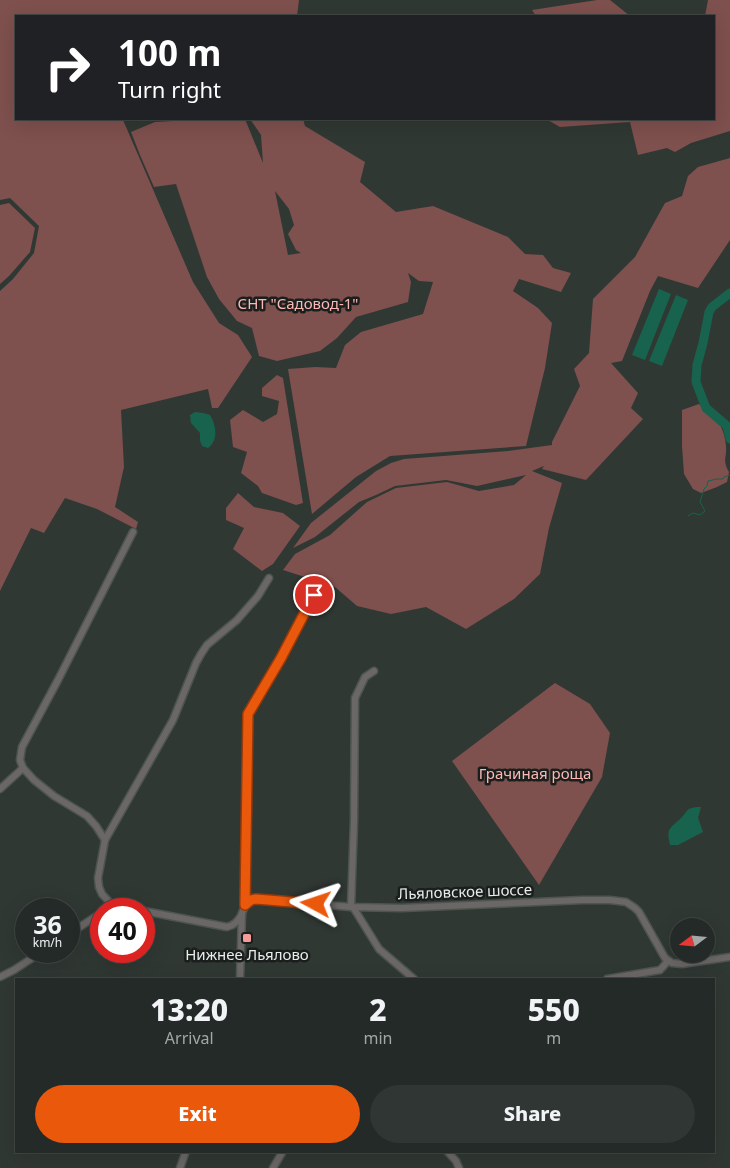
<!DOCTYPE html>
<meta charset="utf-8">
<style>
:root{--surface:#242a27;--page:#303633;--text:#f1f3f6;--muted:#a3a7a7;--line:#414644;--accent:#ea580c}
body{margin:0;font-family:"Noto Sans",sans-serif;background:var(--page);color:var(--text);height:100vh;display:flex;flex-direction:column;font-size:19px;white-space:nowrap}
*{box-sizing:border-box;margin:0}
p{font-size:16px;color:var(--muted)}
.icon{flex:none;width:28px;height:28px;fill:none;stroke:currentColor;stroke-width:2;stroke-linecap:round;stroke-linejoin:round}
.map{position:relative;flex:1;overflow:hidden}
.sheet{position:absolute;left:15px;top:978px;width:700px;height:175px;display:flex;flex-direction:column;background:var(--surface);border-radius:0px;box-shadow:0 5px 20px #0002,0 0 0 1px var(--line)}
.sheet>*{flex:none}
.guide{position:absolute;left:15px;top:15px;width:700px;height:105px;border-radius:0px;box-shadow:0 5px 20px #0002,0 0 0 1px var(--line);background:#202124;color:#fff;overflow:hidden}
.needle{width:32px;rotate:254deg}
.tools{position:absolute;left:670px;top:918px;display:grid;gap:10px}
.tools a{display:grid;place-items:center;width:45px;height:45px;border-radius:50%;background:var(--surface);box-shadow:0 5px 20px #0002,0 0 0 1px var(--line);font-size:25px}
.speed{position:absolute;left:15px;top:898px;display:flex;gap:10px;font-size:25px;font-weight:700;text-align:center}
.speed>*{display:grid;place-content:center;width:65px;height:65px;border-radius:50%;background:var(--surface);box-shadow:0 5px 20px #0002,0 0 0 1px var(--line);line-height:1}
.speed small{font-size:12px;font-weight:400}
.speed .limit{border:8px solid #d22;background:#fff;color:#111}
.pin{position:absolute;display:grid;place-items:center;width:42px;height:42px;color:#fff;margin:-21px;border:2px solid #fff;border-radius:50%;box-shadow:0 1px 5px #0007}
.me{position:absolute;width:55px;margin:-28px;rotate:275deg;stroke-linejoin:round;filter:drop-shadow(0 0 4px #0008)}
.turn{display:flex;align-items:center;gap:18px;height:105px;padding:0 20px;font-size:22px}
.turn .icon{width:65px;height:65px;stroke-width:2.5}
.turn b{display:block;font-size:35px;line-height:42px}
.eta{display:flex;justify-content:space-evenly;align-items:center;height:85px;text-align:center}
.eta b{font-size:30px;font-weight:800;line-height:35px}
.cta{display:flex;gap:10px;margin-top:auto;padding:10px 20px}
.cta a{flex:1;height:58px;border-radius:30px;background:var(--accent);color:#fff;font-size:20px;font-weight:800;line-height:58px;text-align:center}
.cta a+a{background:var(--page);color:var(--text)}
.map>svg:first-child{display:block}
.green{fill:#7e504e;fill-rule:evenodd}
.water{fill:#18634d}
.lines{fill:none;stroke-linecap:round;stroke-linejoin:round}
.stream{stroke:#18634d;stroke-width:1}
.river{stroke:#18634d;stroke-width:9}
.minor-casing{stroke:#4d5551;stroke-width:9}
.minor{stroke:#6b6766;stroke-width:6}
.route-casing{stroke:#983908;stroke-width:12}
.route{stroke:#ea580c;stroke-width:9}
.poi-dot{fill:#f59b98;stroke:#1a1e1c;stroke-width:2}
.labels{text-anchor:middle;stroke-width:5;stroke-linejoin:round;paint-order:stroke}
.park-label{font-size:15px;fill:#fbb8b5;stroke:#1a1e1c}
.street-label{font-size:15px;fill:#e8edeb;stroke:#1a1e1c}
.poi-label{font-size:15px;fill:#e8edeb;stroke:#1a1e1c}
</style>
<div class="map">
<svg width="730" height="1168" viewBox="0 0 730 1168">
<rect width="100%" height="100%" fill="#303834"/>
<g class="green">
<polygon points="0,0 299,0 297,16 16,16 16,119 137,119 123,120 193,282 219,323 238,335 252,357 218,408 212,408 208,389 121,410 124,467 115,507 138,522 136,529 97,509 65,498 44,533 31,528 0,591 0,291 13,279 34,253 39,226 10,198 0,200"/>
<polygon points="597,0 610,0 630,16 536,16 532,10"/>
<polygon points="708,0 730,0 730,131 691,143 675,152 667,148 638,155 630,122 560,127 546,119 714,119 714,16 705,16"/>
<path d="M211,119H245L263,163L261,135L250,119H303L305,126L365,162L360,182L396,212L433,206L508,237L525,254L543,255L553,268L571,273L561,292L519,279L513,291L538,308L552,323L545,368L526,446L390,456L356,477L312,514L288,369L315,367L336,368L345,345L361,332L423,314L433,282L419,281L408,273L411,282L408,302L356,317L337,338L320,351L277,361L259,356L252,328L237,321L219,299L207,277L176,184L154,187L140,155L131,132L155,122ZM275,191L289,209L294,225L288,234L296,250L301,253L288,255Z"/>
<polygon points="730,158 730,240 698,288 658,276 650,291 622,361 611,363 638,393 631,408 643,419 586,480 542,469 544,466 532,471 562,483 549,528 540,574 514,599 466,629 426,607 391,614 357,606 335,587 316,583 308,578 283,570 295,554 330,535 367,502 396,488 447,482 479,491 514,485 526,475 477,486 446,480 395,486 376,495 359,502 315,537 293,548 311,523 376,471 391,463 404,459 508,451 552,445 552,442 580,386 574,369 589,353 593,299 635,257 665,203 682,196 688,176 698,167"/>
<polygon points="9,203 35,228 30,252 9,276 0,284 0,205"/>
<polygon points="277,375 283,378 303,503 296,505 262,493 258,486 241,473 247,452 233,447 230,420 243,410 263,422 277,414 279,401 262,396 262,388"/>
<path d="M699,404C715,418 724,423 726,446C727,459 722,459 729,472L727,482L717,487L701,493L693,489L684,474L682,446V410Z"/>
<polygon points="238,493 254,507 283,513 300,526 273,564 262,571 233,549 244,528 226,520 226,508"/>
<polygon points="555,683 590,704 610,733 602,777 539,885 452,761"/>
</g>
<g class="water">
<polygon points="659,289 671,294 645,360 632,355"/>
<polygon points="676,295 688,300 662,366 649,361"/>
<path d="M195,412L203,413L210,415C216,425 219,440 208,448L202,446L200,441V433L191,423L190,415Z"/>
<path d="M697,807H701L698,818L703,832L678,845H670C666,827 670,829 681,818C689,810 685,809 697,807Z"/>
</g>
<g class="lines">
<polyline class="stream" points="688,516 693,513 700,515 705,511 700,502 704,489 707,486 708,481 717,479 723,479 724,477 730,475"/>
<polyline class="river" points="730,293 712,307 709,312 703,343 697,365 696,382 706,408 727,426 730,439"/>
<defs>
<g id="minor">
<polyline points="0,789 23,768"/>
<polyline points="105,840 96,826 87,816 54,796 34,780 23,768 20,760 22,747 58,680 133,532"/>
<polyline points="245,905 248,714 281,658 314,595"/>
<polyline points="114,907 102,894 99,887 98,878 105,840 173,720 196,663 201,654 207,645 237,620 258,596 269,578"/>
<polyline points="351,907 354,821 355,698 365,677 374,671"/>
<polyline points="353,907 379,949 414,979"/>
<polyline points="108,909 114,907 134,909"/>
<path d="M144,911L227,927C235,925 238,921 242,914"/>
<polyline points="69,934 101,913"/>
<polyline points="0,977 14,970 43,951"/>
<path d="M240,979L242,913C245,905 248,901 256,899L351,907L402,908L582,900H610L626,902L635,908L639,912L665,958L672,963L682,964L730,957"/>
<polyline points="607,979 660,970 668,961"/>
<polyline points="447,1151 456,1161 459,1168"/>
<polyline points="180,1168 186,1151"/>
<polyline points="273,1168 283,1151"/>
</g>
</defs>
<use href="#minor" class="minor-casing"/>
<use href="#minor" class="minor"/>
</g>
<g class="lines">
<defs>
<polyline id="route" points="314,595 281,658 248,714 245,905 251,900 256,899 316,904"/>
</defs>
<use href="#route" class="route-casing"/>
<use href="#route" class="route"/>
</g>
<rect class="poi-dot" x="242" y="933" width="10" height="10" rx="2.5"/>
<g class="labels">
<g class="park-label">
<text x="298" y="309">СНТ "Садовод-1"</text>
<text x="535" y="779">Грачиная роща</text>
</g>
<g class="street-label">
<text transform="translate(465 892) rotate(-2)" y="5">Льяловское шоссе</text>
</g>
<g class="poi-label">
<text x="247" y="960">Нижнее Льялово</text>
</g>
</g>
</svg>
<div class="tools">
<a><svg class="needle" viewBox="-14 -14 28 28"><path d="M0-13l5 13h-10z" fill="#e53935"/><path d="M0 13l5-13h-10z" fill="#a3a7a7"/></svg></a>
</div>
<div class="speed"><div>36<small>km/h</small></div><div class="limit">40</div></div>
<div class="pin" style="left:314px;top:595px;background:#d93025"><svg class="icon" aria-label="arrive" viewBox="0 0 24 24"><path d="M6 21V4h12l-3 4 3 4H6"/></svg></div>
<svg class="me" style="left:316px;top:904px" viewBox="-20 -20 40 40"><path d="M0-17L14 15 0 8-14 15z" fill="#ea580c" stroke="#fff" stroke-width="4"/></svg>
<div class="guide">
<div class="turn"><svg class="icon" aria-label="right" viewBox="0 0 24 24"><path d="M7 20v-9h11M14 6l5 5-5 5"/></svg><div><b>100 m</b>Turn right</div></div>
</div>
<section class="sheet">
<div class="eta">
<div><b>13:20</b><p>Arrival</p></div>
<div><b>2</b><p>min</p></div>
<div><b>550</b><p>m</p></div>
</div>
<div class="cta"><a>Exit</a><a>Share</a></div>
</section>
</div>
